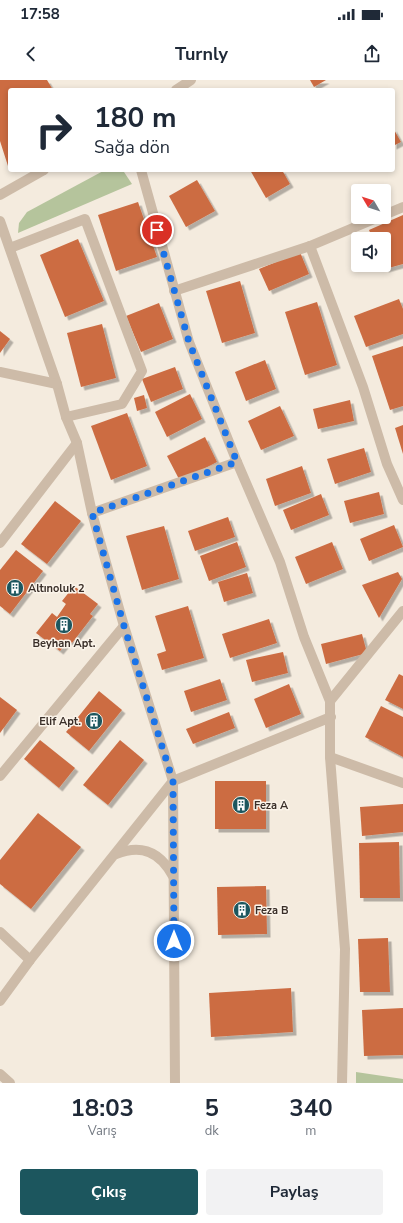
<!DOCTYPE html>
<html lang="tr">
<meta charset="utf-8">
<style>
:root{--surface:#fff;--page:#f2f2f3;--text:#1f2937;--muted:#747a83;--accent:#1c565e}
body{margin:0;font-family:"Nunito Sans",sans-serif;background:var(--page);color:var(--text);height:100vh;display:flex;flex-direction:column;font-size:15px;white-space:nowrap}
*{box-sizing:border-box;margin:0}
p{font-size:13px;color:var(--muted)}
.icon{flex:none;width:22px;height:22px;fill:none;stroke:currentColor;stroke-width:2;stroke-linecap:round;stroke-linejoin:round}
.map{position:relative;height:1003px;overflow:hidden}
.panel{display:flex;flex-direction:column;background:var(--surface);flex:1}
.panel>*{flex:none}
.hud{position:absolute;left:8px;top:8px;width:387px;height:84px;border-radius:4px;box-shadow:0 2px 6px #0003;background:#fff;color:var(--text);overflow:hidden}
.needle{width:26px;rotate:309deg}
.controls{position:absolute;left:351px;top:104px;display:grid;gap:8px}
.controls a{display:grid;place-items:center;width:40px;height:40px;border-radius:4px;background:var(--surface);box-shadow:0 2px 6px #0003;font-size:20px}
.pin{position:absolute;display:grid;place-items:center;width:34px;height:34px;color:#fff;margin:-17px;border:2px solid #fff;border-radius:50%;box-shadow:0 1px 4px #0007}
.me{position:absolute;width:44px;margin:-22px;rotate:0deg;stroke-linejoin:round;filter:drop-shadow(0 0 3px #0008)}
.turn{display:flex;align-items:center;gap:14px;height:84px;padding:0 20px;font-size:18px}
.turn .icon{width:52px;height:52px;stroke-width:2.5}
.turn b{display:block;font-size:28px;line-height:34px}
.eta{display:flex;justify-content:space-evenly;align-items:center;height:68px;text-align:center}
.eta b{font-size:24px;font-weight:700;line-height:28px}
.primary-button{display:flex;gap:8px;margin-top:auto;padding:8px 20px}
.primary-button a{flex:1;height:46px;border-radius:4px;background:var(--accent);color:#fff;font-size:16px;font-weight:700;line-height:46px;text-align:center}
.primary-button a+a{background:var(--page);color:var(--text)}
.status{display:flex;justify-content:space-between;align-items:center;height:28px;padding:0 20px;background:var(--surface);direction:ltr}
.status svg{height:11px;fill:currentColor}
header{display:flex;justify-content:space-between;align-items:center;height:52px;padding:0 20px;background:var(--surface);font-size:18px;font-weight:700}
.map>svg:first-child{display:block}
.green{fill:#b5c49c}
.building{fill:#cc6c43;filter:url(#shadow)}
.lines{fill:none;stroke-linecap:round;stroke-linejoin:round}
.minor{stroke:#cdbba8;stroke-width:10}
.route{stroke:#1a73e8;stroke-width:7;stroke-dasharray:0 12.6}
.labels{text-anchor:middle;stroke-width:3;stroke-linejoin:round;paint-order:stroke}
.poi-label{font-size:11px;font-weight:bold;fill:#3a2f29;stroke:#fbf4ea;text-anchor:start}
</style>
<div class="status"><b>17:58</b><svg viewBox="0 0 49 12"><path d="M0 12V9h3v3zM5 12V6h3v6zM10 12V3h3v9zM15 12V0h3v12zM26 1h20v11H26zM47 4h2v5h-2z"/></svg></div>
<header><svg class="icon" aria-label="back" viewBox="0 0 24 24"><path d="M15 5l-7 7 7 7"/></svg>Turnly<svg class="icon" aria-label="share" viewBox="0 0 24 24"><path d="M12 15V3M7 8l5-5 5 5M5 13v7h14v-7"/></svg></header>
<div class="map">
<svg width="403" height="1003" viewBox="0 0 403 1003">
<defs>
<filter id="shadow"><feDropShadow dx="3.5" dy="3.5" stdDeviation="0" flood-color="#0004"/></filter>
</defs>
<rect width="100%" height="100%" fill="#f4ebde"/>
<g class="green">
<polygon points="105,90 124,92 132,104 18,153 19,143 27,132"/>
<polygon points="356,992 403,999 403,1003 356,1003"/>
</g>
<g class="building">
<polygon points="0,0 47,0 53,10 10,10 10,85 8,86 0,61"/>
<polygon points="310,0 326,0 314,7"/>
<polygon points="393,48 401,62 393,66"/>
<polygon points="250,90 282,90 290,104 266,118"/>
<polygon points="197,100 215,131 186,147 169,116"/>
<polygon points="138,122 157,177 116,191 98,135"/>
<polygon points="403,135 403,184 385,189 384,159 373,159 369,150"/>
<polygon points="78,159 104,221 65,237 40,175"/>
<polygon points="300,172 309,194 269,211 259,189"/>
<polygon points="240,201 255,253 222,263 206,211"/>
<polygon points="399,219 403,229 403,254 366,267 354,236"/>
<polygon points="317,222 337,285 305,295 285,232"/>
<polygon points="159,223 173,259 141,272 126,236"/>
<polygon points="102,244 116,298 81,307 67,253"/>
<polygon points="0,251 10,259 0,273"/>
<polygon points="403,266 403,326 390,330 372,276"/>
<polygon points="265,280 276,309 246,321 235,292"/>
<polygon points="175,287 183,309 151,322 142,299"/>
<polygon points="190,314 202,339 167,357 155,332"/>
<polygon points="144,315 147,328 137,331 134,318"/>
<polygon points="350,320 354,341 318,349 313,329"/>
<polygon points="280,326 294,356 261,370 248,341"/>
<polygon points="127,333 147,386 111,400 91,346"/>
<polygon points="403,345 403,374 395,348"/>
<polygon points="205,357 217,382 180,401 167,376"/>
<polygon points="364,368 371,392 335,404 327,379"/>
<polygon points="302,386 311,413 275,426 266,399"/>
<polygon points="379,412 384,434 350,443 344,421"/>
<polygon points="321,414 329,435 291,450 283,430"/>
<polygon points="55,421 81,441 47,484 21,464"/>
<polygon points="228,437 235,457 195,471 188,451"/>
<polygon points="394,445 403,467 369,481 360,459"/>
<polygon points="164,446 179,499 142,510 126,456"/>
<polygon points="237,462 246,487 209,501 200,476"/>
<polygon points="332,462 343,489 306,504 295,477"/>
<polygon points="16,470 43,491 10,534 0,526 0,490"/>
<polygon points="398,492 402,499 379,538 362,505"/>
<polygon points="247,493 253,513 224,522 218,502"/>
<polygon points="74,506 98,524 90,534 93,536 72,563 68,561 60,571 36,553 52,533 57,537 66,524 62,521"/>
<polygon points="188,526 204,578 162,590 157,574 166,571 155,536"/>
<polygon points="269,539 277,563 230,578 222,554"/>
<polygon points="362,554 367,573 326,584 321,564"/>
<polygon points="283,572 288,593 252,602 246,580"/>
<polygon points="399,594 403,596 403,629 385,620"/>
<polygon points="220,599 227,620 191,632 184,611"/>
<polygon points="289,604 301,634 266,648 254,619"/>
<polygon points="99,611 122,630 89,671 66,652"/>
<polygon points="0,617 17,630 0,653"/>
<polygon points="381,626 403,637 403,677 365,657"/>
<polygon points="229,632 235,648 193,664 186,649"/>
<polygon points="40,660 75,688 59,708 24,679"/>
<polygon points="120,660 144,680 108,725 83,705"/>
<rect x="215" y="701" width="51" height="48"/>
<polygon points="403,724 403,752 362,756 360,727"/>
<polygon points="38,733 81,767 31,829 0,804 0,780"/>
<polygon points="399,762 400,818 360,818 359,763"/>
<polygon points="266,806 267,854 218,855 217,807"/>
<polygon points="388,858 390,912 360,912 358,859"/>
<polygon points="291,908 293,952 211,957 209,913"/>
<polygon points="403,928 403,975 364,976 362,930"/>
</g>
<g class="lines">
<g class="minor">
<polyline points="176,10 191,0"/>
<polyline points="141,90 189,262 237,382 280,482 304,557 330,621"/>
<polyline points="0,115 44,90"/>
<polyline points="384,135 403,127"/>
<polyline points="0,141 57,304 66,337 77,363 92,433 124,546 173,701 175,1003"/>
<polyline points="310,166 363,307 387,384 403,420"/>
<polyline points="10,168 85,139 142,291 122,324 66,337"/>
<polyline points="174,211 310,166 379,137"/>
<polyline points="0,292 57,304"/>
<polyline points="92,433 237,382"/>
<polyline points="0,463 77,363"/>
<polyline points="330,677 403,703"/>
<polyline points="0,696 124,546"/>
<path d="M116,774C142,764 160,772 173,796"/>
<polyline points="0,852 30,880"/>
<polyline points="0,921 30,880 173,701 331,637"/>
<polyline points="0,994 10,1003"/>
<polyline points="342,1003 345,869 330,677 330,621 403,531"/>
</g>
</g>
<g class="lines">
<polyline class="route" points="157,150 189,262 237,382 92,433 124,546 173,701 174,861"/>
</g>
<defs>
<symbol id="building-disc" viewBox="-11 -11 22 22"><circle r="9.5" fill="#1c565e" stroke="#fbf4ea"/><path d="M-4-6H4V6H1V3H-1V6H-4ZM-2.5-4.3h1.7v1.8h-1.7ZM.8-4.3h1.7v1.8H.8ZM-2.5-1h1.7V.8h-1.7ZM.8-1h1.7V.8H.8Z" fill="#fff"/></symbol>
</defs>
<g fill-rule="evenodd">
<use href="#building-disc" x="5" y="498" width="20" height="20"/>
<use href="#building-disc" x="54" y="535" width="20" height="20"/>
<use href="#building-disc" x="84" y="631" width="20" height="20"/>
<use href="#building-disc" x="231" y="715" width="20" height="20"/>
<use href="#building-disc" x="232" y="820" width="20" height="20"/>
</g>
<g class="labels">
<g class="poi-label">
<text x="28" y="512">Altınoluk 2</text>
<text x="64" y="567" text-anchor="middle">Beyhan Apt.</text>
<text x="81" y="645" text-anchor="end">Elif Apt.</text>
<text x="254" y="729">Feza A</text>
<text x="255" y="834">Feza B</text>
</g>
</g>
</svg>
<div class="controls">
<a><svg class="needle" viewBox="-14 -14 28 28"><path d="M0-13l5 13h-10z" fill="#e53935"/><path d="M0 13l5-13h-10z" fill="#747a83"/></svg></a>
<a><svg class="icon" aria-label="sound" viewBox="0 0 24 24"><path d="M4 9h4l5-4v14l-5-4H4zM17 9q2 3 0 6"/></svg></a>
</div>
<div class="pin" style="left:157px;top:150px;background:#d93025"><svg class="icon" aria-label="arrive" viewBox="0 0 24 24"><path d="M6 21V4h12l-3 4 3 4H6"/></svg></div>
<svg class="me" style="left:174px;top:861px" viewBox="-20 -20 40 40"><circle r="17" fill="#1a73e8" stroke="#fff" stroke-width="3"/><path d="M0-11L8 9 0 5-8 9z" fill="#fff"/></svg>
<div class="hud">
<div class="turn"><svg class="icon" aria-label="right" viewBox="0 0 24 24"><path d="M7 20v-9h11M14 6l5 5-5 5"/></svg><div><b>180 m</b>Sağa dön</div></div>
</div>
</div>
<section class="panel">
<div class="eta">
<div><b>18:03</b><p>Varış</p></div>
<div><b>5</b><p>dk</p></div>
<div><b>340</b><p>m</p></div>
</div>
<div class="primary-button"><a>Çıkış</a><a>Paylaş</a></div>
</section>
